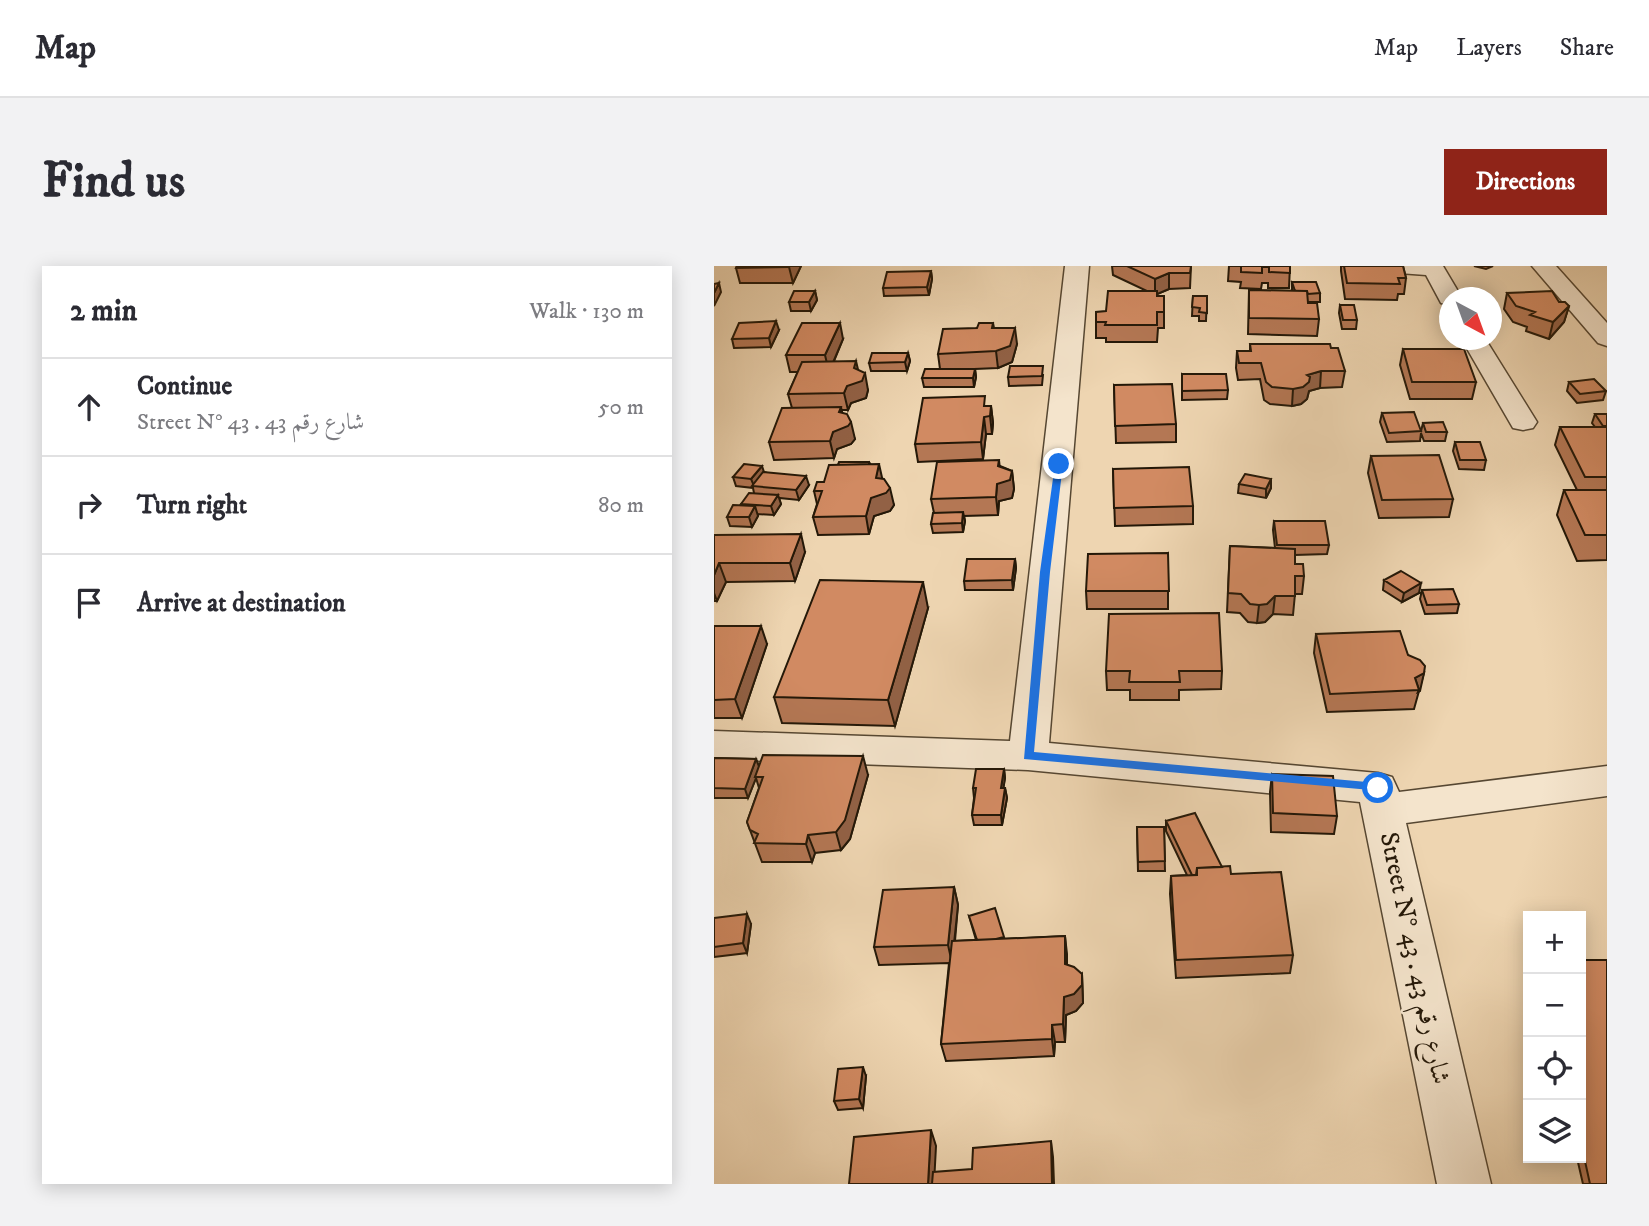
<!DOCTYPE html>
<meta charset="utf-8">
<style>
:root{--surface:#fff;--page:#f2f2f3;--text:#2b2b33;--muted:#7c7c81;--line:#e1e1e2;--accent:#8f2418}
body{margin:0;font-family:"IM FELL DW Pica",Amiri,serif;background:var(--page);color:var(--text)}
.controls{position:absolute;right:21px;bottom:21px;display:grid;overflow:hidden;border-radius:0px;box-shadow:0 4px 18px #0003}
.controls button{width:63px;height:63px;display:grid;place-items:center;padding:0;border:0;border-bottom:2px solid var(--line);background:var(--surface);color:var(--text);font:35px sans-serif}
.compass{position:absolute;left:725px;top:21px;width:63px;height:63px;border-radius:50%;background:var(--surface);box-shadow:0 4px 18px #0003;rotate:139deg}
.stop{position:absolute;width:21px;height:21px;margin:-16px;border:5px solid #1a73e8;border-radius:50%;background:#fff}
.stop.end{background:#1a73e8;border-color:#fff;box-shadow:0 2px 7px #0008}
.list{margin:0;padding:0;list-style:none}
h2{display:flex;justify-content:space-between;align-items:center;height:91px;margin:0;padding:0 28px;font-size:30px}
h2 small{font-size:23px;font-weight:400;color:var(--muted)}
.list li{display:grid;grid-template-columns:46px 1fr auto;gap:21px;align-items:center;box-sizing:border-box;height:98px;padding:0 28px;border-top:2px solid var(--line)}
.list b{display:block;font-size:26px;white-space:nowrap}
.list p{margin:0;font-size:23px;white-space:nowrap;color:var(--muted)}
.list em{font-size:23px;font-style:normal;color:var(--muted)}
.icon{flex:none;width:38px;height:38px;fill:none;stroke:currentColor;stroke-width:2;stroke-linecap:round;stroke-linejoin:round}
.map{position:relative;flex:none;width:893px;height:918px;overflow:hidden;border-radius:0px}
header{display:flex;align-items:center;gap:42px;box-sizing:border-box;height:98px;padding:0 35px;background:var(--surface);border-bottom:2px solid var(--line)}
header strong{font-size:33px}
nav{display:flex;gap:38px;margin-inline-start:auto;font-size:24px}
.intro{display:flex;align-items:center;justify-content:space-between;box-sizing:border-box;height:168px;padding:0 42px}
h1{margin:0;font-size:49px}
.button{padding:18px 32px;border-radius:0px;background:var(--accent);color:#fff;font-size:24px;font-weight:700}
main{display:flex;gap:42px;padding:0 42px}
aside{flex:1;background:var(--surface);border-radius:0px;box-shadow:0 4px 18px #0003}
.map>svg:first-child{display:block}
.lines{fill:none;stroke-linecap:round;stroke-linejoin:round}
.minor-casing{stroke:#564732;stroke-width:3}
.minor{fill:#f4e4cc;fill-rule:evenodd}
.wall{fill:#b47754;stroke:#241808;stroke-width:2}
.shaded-wall{fill:#926145;stroke:#241808;stroke-width:2}
.building{fill:#d18a62;stroke:#241808;stroke-width:2}
.route{fill:#1a73e8}
.labels{text-anchor:middle;stroke-width:5;stroke-linejoin:round;paint-order:stroke}
.street-label{font-size:26px;fill:#241808;stroke:#f4e4cc}
</style>
<header>
<strong>Map</strong>
<nav><a>Map</a><a>Layers</a><a>Share</a></nav>
</header>
<div class="intro"><h1>Find us</h1><a class="button">Directions</a></div>
<main>
<aside>
<h2>2 min<small>Walk · 130 m</small></h2>
<ul class="list">
<li><svg class="icon" aria-label="ahead" viewBox="0 0 24 24"><path d="M12 20V5M6 11l6-6 6 6"/></svg><div><b>Continue</b><p>Street N° 43 . شارع رقم 43</p></div><em>50 m</em></li>
<li><svg class="icon" aria-label="right" viewBox="0 0 24 24"><path d="M7 20v-9h11M14 6l5 5-5 5"/></svg><div><b>Turn right</b></div><em>80 m</em></li>
<li><svg class="icon" aria-label="arrive" viewBox="0 0 24 24"><path d="M6 21V4h12l-3 4 3 4H6"/></svg><div><b>Arrive at destination</b></div></li>
</ul>
</aside>
<div class="map">
<svg width="893" height="918" viewBox="0 0 893 918">
<rect width="100%" height="100%" fill="#eed5b1"/>
<filter id="stains"><feTurbulence type="fractalNoise" baseFrequency=".00286" numOctaves="4"/><feColorMatrix values="0 0 0 0 .2 0 0 0 0 .09 0 0 0 0 .02 0 0 0 .5 -.17"/></filter>
<radialGradient id="worn" r=".72"><stop offset=".6" stop-color="#630" stop-opacity="0"/><stop offset="1" stop-color="#630" stop-opacity=".3"/></radialGradient>
<g class="lines">
<g class="minor-casing">
<path id="minor" d="M 351,0 L 375,0 L 335,477 L 664,507 L 678,511 L 685,526 L 893,500 L 893,530 L 692,557 L 777,918 L 723,918 L 646,536 L 314,504 L 0,493 L 0,465 L 296,475 Z
M 654,0 L 729,0 L 748,32 L 736,32 L 736,39 L 727,37 L 712,9 L 658,5 Z
M 818,0 L 842,0 L 893,57 L 893,80 L 884,77 Z
M 748,74 L 772,74 L 823,156 L 819,162 L 809,164 L 799,162 Z"/>
</g>
<use href="#minor" class="minor"/>
</g>
<path class="wall" d="M 23,0 L 87,0 L 79,17 L 26,17 L 22,2 Z
M 398,0 L 477,0 L 476,22 L 455,23 L 443,28 L 443,30 L 450,30 L 450,62 L 444,62 L 443,76 L 392,76 L 392,72 L 382,72 L 382,56 L 392,45 L 433,25 L 399,9 Z
M 515,0 L 576,0 L 575,22 L 554,22 L 554,17 L 548,17 L 547,23 L 526,22 L 527,16 L 514,15 Z
M 627,0 L 689,0 L 692,12 L 690,28 L 684,28 L 683,34 L 631,33 L 627,5 Z
M 760,0 L 779,0 L 772,3 Z
M 217,5 L 218,13 L 215,29 L 170,30 L 169,22 Z
M 578,16 L 606,27 L 606,36 L 594,36 L 605,53 L 603,70 L 534,68 L 535,24 L 578,25 Z
M 101,25 L 103,34 L 97,45 L 77,45 L 75,36 Z
M 793,27 L 845,36 L 855,40 L 850,56 L 835,73 L 812,65 L 813,61 L 799,56 L 790,43 Z
M 479,30 L 493,30 L 492,55 L 485,55 L 485,50 L 478,50 Z
M 626,39 L 643,54 L 642,63 L 628,63 L 625,47 Z
M 279,57 L 280,62 L 303,78 L 298,96 L 284,102 L 261,103 L 262,111 L 260,121 L 210,121 L 208,112 L 226,103 L 224,88 L 263,62 Z
M 65,64 L 57,81 L 20,82 L 18,73 Z
M 129,73 L 120,95 L 144,104 L 154,124 L 152,132 L 137,137 L 134,144 L 127,144 L 141,173 L 137,178 L 123,183 L 120,192 L 60,194 L 55,176 L 78,142 L 74,128 L 84,106 L 76,106 L 72,89 Z
M 536,78 L 617,82 L 631,105 L 628,121 L 606,122 L 595,125 L 593,133 L 587,138 L 578,140 L 556,138 L 550,134 L 546,113 L 524,114 L 522,102 L 523,85 L 536,85 Z
M 689,83 L 762,116 L 758,133 L 696,133 L 686,99 Z
M 194,87 L 196,95 L 193,105 L 157,105 L 155,97 Z
M 468,108 L 514,124 L 513,133 L 468,134 Z
M 329,109 L 328,119 L 295,120 L 294,111 Z
M 855,116 L 892,125 L 889,134 L 863,137 L 853,125 Z
M 400,119 L 462,158 L 462,176 L 402,177 Z
M 273,140 L 277,140 L 279,157 L 278,168 L 272,168 L 269,193 L 204,196 L 201,178 Z
M 668,147 L 707,165 L 709,157 L 733,166 L 731,175 L 710,175 L 707,167 L 706,175 L 673,176 L 666,156 Z
M 881,148 L 893,148 L 893,294 L 863,295 L 843,249 L 850,224 L 863,224 L 841,179 L 846,161 L 881,161 L 878,157 Z
M 741,176 L 772,194 L 770,204 L 745,203 L 739,185 Z
M 657,190 L 739,233 L 735,251 L 665,252 L 654,207 Z
M 155,196 L 168,213 L 180,239 L 176,245 L 160,250 L 155,268 L 104,269 L 99,251 L 103,238 L 100,225 L 110,216 Z
M 286,200 L 298,205 L 300,223 L 298,232 L 285,235 L 284,249 L 250,250 L 251,255 L 249,266 L 219,267 L 217,258 L 220,247 L 217,233 Z
M 399,203 L 479,240 L 479,258 L 401,260 Z
M 50,206 L 95,219 L 85,234 L 65,232 L 67,238 L 60,249 L 43,248 L 44,250 L 38,261 L 16,260 L 13,251 L 28,240 L 27,238 L 40,227 L 39,222 L 22,220 L 19,211 Z
M 557,213 L 557,222 L 552,232 L 524,227 L 525,218 Z
M 560,255 L 615,279 L 613,288 L 581,289 L 581,298 L 590,310 L 588,328 L 581,328 L 579,349 L 559,348 L 551,356 L 543,357 L 534,356 L 526,347 L 513,346 L 516,280 L 561,282 L 559,264 Z
M 0,269 L 91,286 L 81,315 L 12,316 L 3,335 L 0,335 Z
M 454,287 L 454,343 L 373,343 L 372,325 Z
M 301,293 L 302,302 L 299,324 L 251,324 L 250,315 Z
M 670,314 L 705,327 L 688,336 L 669,324 Z
M 708,324 L 745,338 L 743,347 L 711,348 L 706,333 Z
M 214,342 L 181,460 L 68,457 L 60,431 Z
M 0,360 L 53,378 L 28,452 L 0,452 Z
M 602,368 L 694,389 L 710,407 L 700,443 L 613,446 L 600,387 Z
M 392,405 L 508,405 L 507,423 L 465,424 L 465,434 L 416,434 L 416,424 L 393,424 Z
M 0,492 L 42,493 L 45,501 L 154,509 L 136,573 L 127,584 L 101,587 L 98,596 L 48,596 L 33,556 L 45,522 L 42,512 L 34,532 L 0,532 Z
M 290,503 L 291,512 L 289,522 L 291,522 L 293,532 L 288,559 L 260,559 L 258,549 L 260,532 L 259,522 Z
M 558,508 L 623,550 L 620,568 L 557,566 L 556,526 Z
M 452,555 L 517,608 L 579,689 L 576,707 L 462,712 L 456,628 L 457,610 L 473,609 L 452,565 Z
M 423,561 L 450,561 L 451,605 L 424,605 Z
M 240,621 L 244,639 L 241,675 L 262,674 L 255,650 L 291,673 L 351,670 L 353,699 L 368,708 L 369,737 L 362,745 L 352,749 L 351,776 L 341,776 L 340,790 L 232,795 L 227,778 L 235,697 L 165,699 L 160,681 Z
M 0,652 L 37,658 L 33,687 L 0,691 Z
M 867,694 L 893,918 L 869,918 L 863,892 L 867,892 Z
M 152,810 L 149,842 L 124,844 L 120,835 Z"/>
<path class="shaded-wall" d="M 76,0 L 87,0 L 79,17 L 75,1 Z
M 217,5 L 218,13 L 215,29 L 213,21 Z
M 455,7 L 455,23 L 441,29 L 441,13 Z
M 5,17 L 7,26 L 0,40 L 0,27 Z
M 101,25 L 103,34 L 97,45 L 95,36 Z
M 855,40 L 850,56 L 835,73 L 839,56 Z
M 62,55 L 65,64 L 57,81 L 55,72 Z
M 126,57 L 129,73 L 115,106 L 111,89 Z
M 301,62 L 303,78 L 298,96 L 284,102 L 282,85 Z
M 194,87 L 196,95 L 193,105 L 191,96 Z
M 142,95 L 146,112 L 151,107 L 154,124 L 152,132 L 137,137 L 134,144 L 130,127 Z
M 261,103 L 262,111 L 260,121 L 259,112 Z
M 607,105 L 606,122 L 595,125 L 593,133 L 587,138 L 578,140 L 579,123 L 593,109 Z
M 277,140 L 279,157 L 278,168 L 276,150 Z
M 127,141 L 130,158 L 137,156 L 141,173 L 137,178 L 123,183 L 120,192 L 116,175 Z
M 270,151 L 272,168 L 269,193 L 267,176 Z
M 285,194 L 287,212 L 298,205 L 300,223 L 298,232 L 285,235 L 284,249 L 282,231 Z
M 165,198 L 169,216 L 176,222 L 180,239 L 176,245 L 160,250 L 155,268 L 152,250 Z
M 48,200 L 51,209 L 40,220 L 37,213 Z
M 92,210 L 95,219 L 85,234 L 82,224 Z
M 557,213 L 557,222 L 552,232 L 552,223 Z
M 64,229 L 67,238 L 60,249 L 57,240 Z
M 41,240 L 44,250 L 38,261 L 35,251 Z
M 249,246 L 251,255 L 249,266 L 248,257 Z
M 87,268 L 91,286 L 81,315 L 76,297 Z
M 301,293 L 302,302 L 299,324 L 298,314 Z
M 5,297 L 12,316 L 3,335 L 0,327 L 0,309 Z
M 209,316 L 214,342 L 181,460 L 174,434 Z
M 707,317 L 705,327 L 688,336 L 690,327 Z
M 561,330 L 559,348 L 551,356 L 543,357 L 545,339 Z
M 47,360 L 53,378 L 28,452 L 21,433 Z
M 710,407 L 706,425 L 704,426 L 705,424 L 701,412 Z
M 149,490 L 154,509 L 136,573 L 127,584 L 122,566 Z
M 42,493 L 46,503 L 41,511 L 42,512 L 34,532 L 31,523 Z
M 290,503 L 291,512 L 288,532 L 287,522 Z
M 291,522 L 293,532 L 288,559 L 287,549 Z
M 94,569 L 101,587 L 98,596 L 92,578 Z
M 240,621 L 244,639 L 238,697 L 234,679 Z
M 33,648 L 37,658 L 33,687 L 29,677 Z
M 351,670 L 353,688 L 353,716 L 351,698 Z
M 368,708 L 369,737 L 362,745 L 352,749 L 351,776 L 349,758 L 350,731 Z
M 338,759 L 341,776 L 340,790 L 338,773 Z
M 149,801 L 152,810 L 149,842 L 145,833 Z
M 217,864 L 222,880 L 220,918 L 214,918 Z
M 337,875 L 339,891 L 340,918 L 338,918 Z"/>
<path class="building" d="M 23,0 L 76,0 L 75,1 L 22,2 Z
M 413,0 L 477,0 L 476,7 L 455,7 L 441,13 Z
M 525,0 L 576,0 L 576,7 L 555,6 L 555,1 L 548,1 L 548,7 L 527,6 L 527,0 Z
M 630,0 L 689,0 L 692,12 L 684,12 L 686,18 L 633,17 Z
M 217,5 L 213,21 L 169,22 L 173,6 Z
M 578,16 L 602,16 L 606,27 L 594,28 L 593,25 L 581,25 Z
M 5,17 L 0,27 L 0,18 Z
M 535,24 L 593,25 L 594,37 L 603,37 L 605,53 L 535,52 Z
M 80,25 L 101,25 L 95,36 L 75,36 Z
M 394,25 L 443,25 L 443,30 L 450,30 L 450,46 L 443,46 L 443,59 L 391,59 L 392,56 L 382,56 L 382,46 L 392,45 Z
M 838,25 L 845,36 L 851,36 L 855,40 L 839,56 L 816,49 L 821,46 L 802,40 L 793,27 Z
M 479,30 L 493,30 L 493,47 L 485,46 L 486,42 L 478,41 Z
M 626,39 L 640,39 L 643,54 L 629,54 Z
M 62,55 L 55,72 L 18,73 L 25,57 Z
M 88,57 L 126,57 L 111,89 L 72,89 Z
M 265,57 L 279,57 L 278,62 L 301,62 L 296,80 L 282,85 L 224,88 L 229,63 L 263,62 Z
M 536,78 L 616,78 L 617,82 L 624,82 L 631,105 L 607,105 L 593,109 L 596,111 L 595,116 L 589,121 L 579,123 L 558,121 L 552,116 L 547,97 L 525,97 L 523,85 L 537,85 Z
M 689,83 L 750,83 L 762,116 L 698,116 Z
M 158,87 L 194,87 L 191,96 L 155,97 Z
M 142,95 L 140,102 L 151,107 L 148,115 L 133,120 L 130,127 L 74,128 L 88,96 Z
M 296,100 L 329,100 L 328,110 L 294,111 Z
M 211,103 L 261,103 L 259,112 L 208,112 Z
M 468,108 L 512,108 L 514,124 L 468,125 Z
M 880,113 L 892,125 L 866,128 L 855,116 Z
M 458,118 L 462,158 L 401,160 L 400,119 Z
M 271,130 L 270,140 L 277,140 L 276,150 L 270,151 L 267,176 L 201,178 L 209,132 Z
M 127,141 L 125,146 L 133,148 L 137,156 L 134,160 L 119,166 L 116,175 L 55,176 L 68,142 Z
M 700,146 L 707,165 L 675,167 L 668,147 Z
M 881,148 L 893,148 L 893,160 L 889,160 Z
M 729,156 L 733,166 L 712,166 L 709,157 Z
M 846,161 L 893,161 L 893,211 L 871,211 Z
M 741,176 L 766,176 L 772,194 L 746,194 Z
M 725,189 L 739,233 L 668,234 L 657,190 Z
M 285,194 L 284,200 L 298,205 L 296,214 L 283,218 L 282,231 L 217,233 L 223,196 Z
M 125,196 L 155,196 L 155,198 L 124,199 Z
M 30,198 L 48,200 L 37,213 L 19,211 Z
M 165,198 L 162,212 L 170,213 L 176,222 L 172,227 L 157,232 L 152,250 L 99,251 L 108,225 L 100,225 L 103,216 L 110,216 L 115,199 Z
M 475,201 L 479,240 L 400,242 L 399,203 Z
M 49,206 L 92,210 L 82,224 L 38,220 Z
M 531,208 L 557,213 L 552,223 L 525,218 Z
M 850,224 L 893,224 L 893,269 L 871,269 Z
M 35,227 L 64,229 L 57,240 L 27,238 Z
M 19,239 L 41,240 L 35,251 L 13,251 Z
M 249,246 L 248,257 L 217,258 L 219,247 Z
M 560,255 L 611,255 L 615,279 L 563,279 Z
M 87,268 L 76,297 L 5,297 L 0,309 L 0,269 Z
M 516,280 L 581,283 L 581,298 L 589,298 L 590,310 L 581,310 L 581,330 L 561,330 L 553,338 L 545,339 L 536,338 L 527,328 L 514,327 Z
M 454,287 L 455,325 L 372,325 L 374,288 Z
M 253,293 L 301,293 L 298,314 L 250,315 Z
M 687,305 L 707,317 L 690,327 L 670,314 Z
M 106,314 L 209,316 L 174,434 L 60,431 Z
M 739,323 L 745,338 L 713,339 L 708,324 Z
M 505,347 L 508,405 L 465,405 L 466,416 L 415,416 L 416,405 L 392,405 L 395,348 Z
M 0,360 L 47,360 L 21,433 L 0,434 Z
M 686,365 L 694,389 L 706,394 L 711,400 L 710,407 L 701,412 L 705,424 L 616,428 L 602,368 Z
M 49,489 L 149,490 L 131,554 L 122,566 L 94,569 L 92,578 L 40,577 L 44,568 L 36,564 L 33,556 L 49,511 L 41,511 Z
M 0,492 L 42,493 L 31,523 L 0,522 Z
M 262,503 L 290,503 L 287,522 L 291,522 L 287,549 L 258,549 L 262,522 L 259,522 Z
M 558,508 L 619,510 L 623,550 L 559,547 Z
M 481,547 L 508,601 L 483,602 L 482,609 L 478,609 L 452,555 Z
M 423,561 L 450,561 L 451,595 L 424,596 Z
M 516,600 L 517,608 L 567,606 L 579,689 L 462,694 L 457,610 L 483,609 L 483,602 Z
M 240,621 L 234,679 L 160,681 L 169,624 Z
M 281,642 L 290,671 L 282,673 L 263,674 L 255,650 Z
M 33,648 L 29,677 L 0,681 L 0,652 Z
M 351,670 L 351,698 L 360,701 L 368,708 L 368,719 L 360,728 L 350,731 L 349,758 L 338,759 L 338,773 L 227,778 L 238,675 Z
M 867,694 L 893,694 L 893,918 L 876,918 L 867,877 Z
M 149,801 L 145,833 L 120,835 L 124,803 Z
M 217,864 L 214,918 L 135,918 L 140,871 Z
M 337,875 L 338,918 L 218,918 L 219,906 L 258,903 L 259,882 Z"/>
<path class="route" d="M 345,195 L 349,198 L 336,306 L 320,486 L 664,517 L 670,522 L 668,525 L 310,493 L 326,306 L 341,198 Z"/>
<g class="labels">
<g class="street-label">
<text transform="translate(702 692) rotate(78)" y="9">Street N° 43 . شارع رقم 43</text>
</g>
</g>
<rect width="100%" height="100%" filter="url(#stains)"/>
<rect width="100%" height="100%" fill="url(#worn)"/>
</svg>
<div class="controls">
<button>+</button>
<button>−</button>
<button><svg class="icon" aria-label="locate" viewBox="0 0 24 24"><circle cx="12" cy="12" r="6"/><path d="M12 2v4M12 18v4M2 12h4M18 12h4"/></svg></button>
<button><svg class="icon" aria-label="layers" viewBox="0 0 24 24"><path d="M12 4l9 5-9 5-9-5zM3 14l9 5 9-5"/></svg></button>
</div>
<svg class="compass" viewBox="-18 -18 36 36"><path d="M0-13l5 13h-10z" fill="#e53935"/><path d="M0 13l5-13h-10z" fill="#7c7c81"/></svg>
<div class="stop" style="left:664px;top:522px"></div>
<div class="stop end" style="left:345px;top:198px"></div>
</div>
</main>
